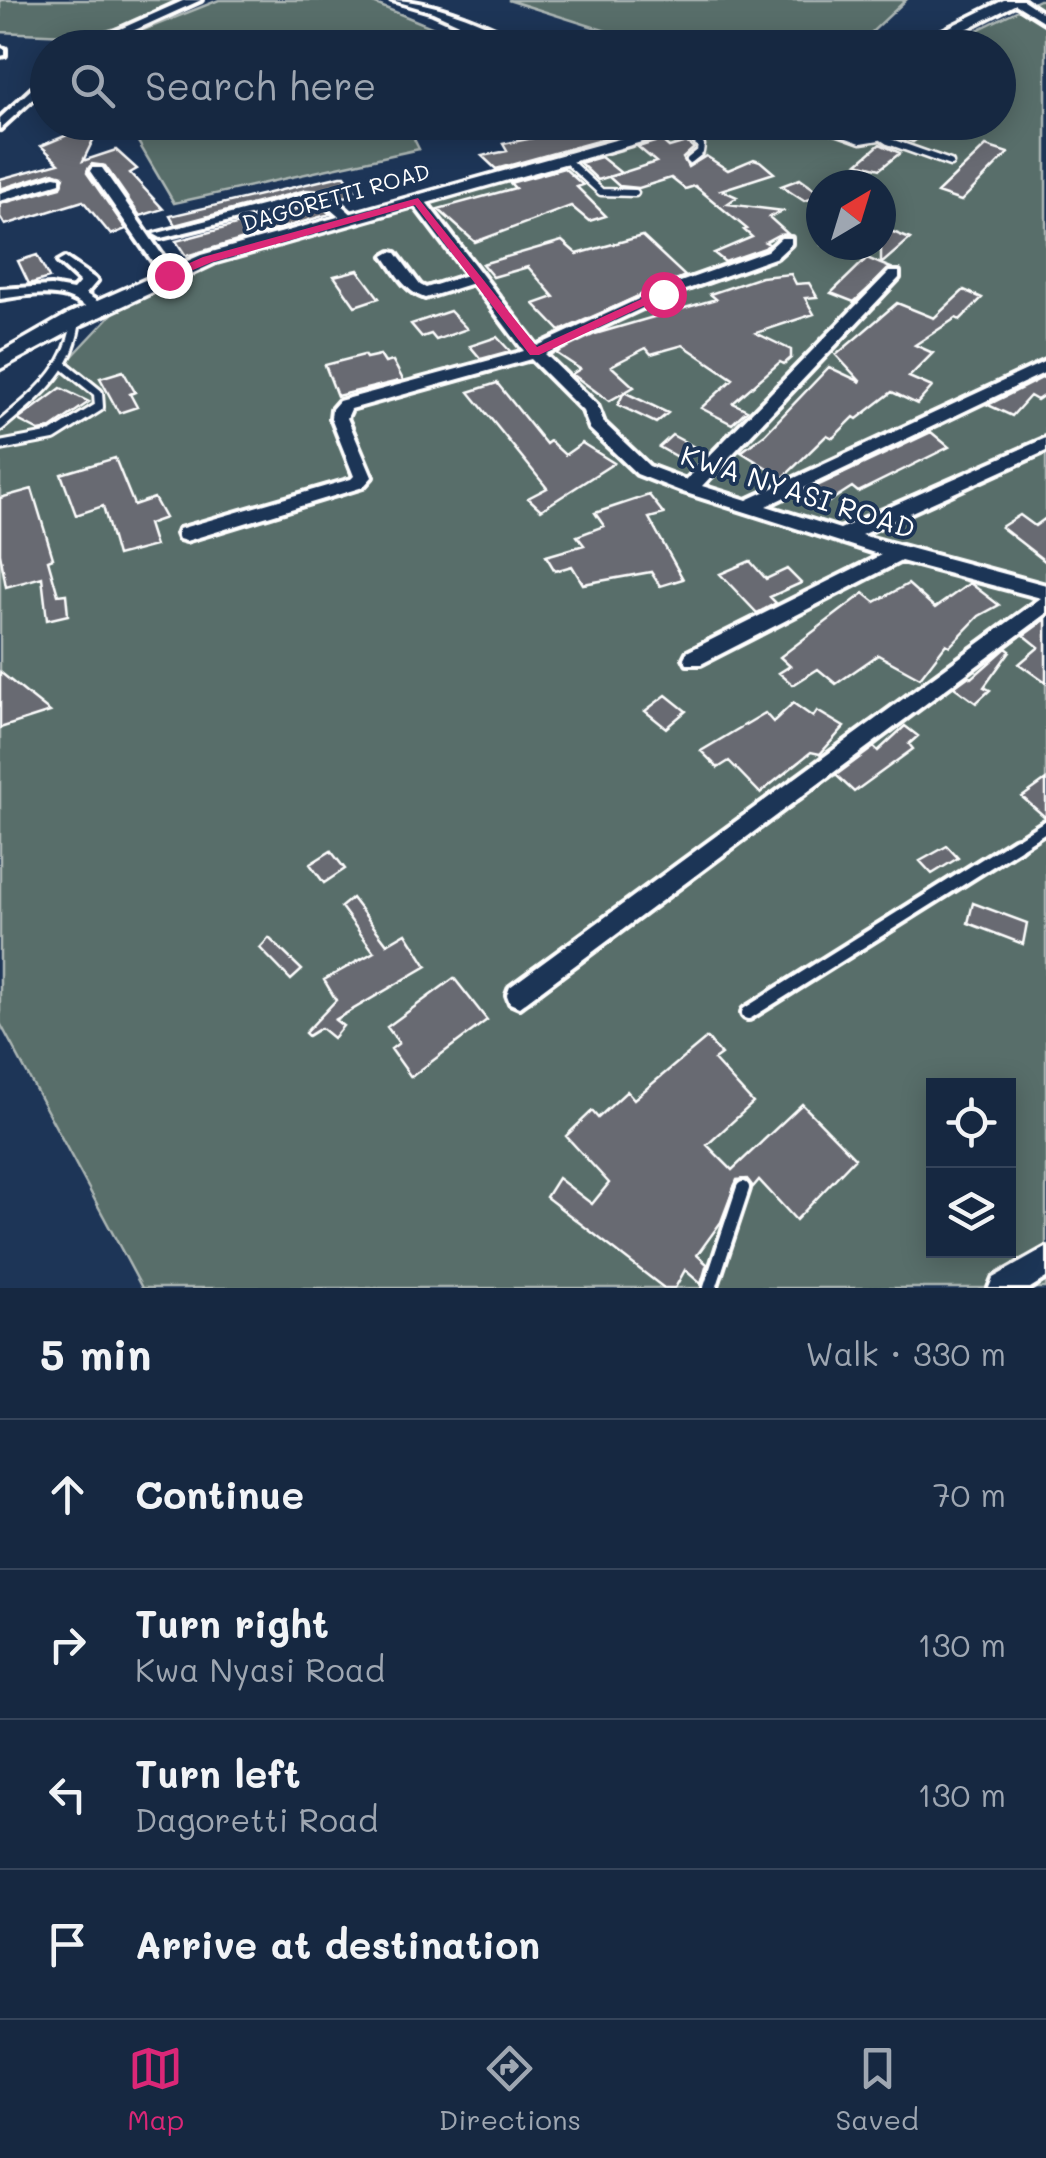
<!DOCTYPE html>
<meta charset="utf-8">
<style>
:root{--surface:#162841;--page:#1f3048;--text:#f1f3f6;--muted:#9ea6b1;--line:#35445a;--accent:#db2777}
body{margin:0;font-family:Mali,sans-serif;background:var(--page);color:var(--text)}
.controls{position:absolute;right:30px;bottom:30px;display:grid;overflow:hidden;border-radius:0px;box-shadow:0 5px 25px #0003}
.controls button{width:90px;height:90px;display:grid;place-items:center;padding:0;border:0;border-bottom:2px solid var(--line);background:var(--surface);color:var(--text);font:50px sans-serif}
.compass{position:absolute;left:806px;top:170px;width:90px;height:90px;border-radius:50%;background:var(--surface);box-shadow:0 5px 25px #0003;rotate:38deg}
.stop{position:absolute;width:30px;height:30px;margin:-22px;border:8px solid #db2777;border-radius:50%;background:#fff}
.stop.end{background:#db2777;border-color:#fff;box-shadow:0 2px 10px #0008}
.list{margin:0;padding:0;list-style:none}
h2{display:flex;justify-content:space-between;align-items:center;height:130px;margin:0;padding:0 40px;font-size:42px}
h2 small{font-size:32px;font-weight:400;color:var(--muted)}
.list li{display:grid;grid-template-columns:65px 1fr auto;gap:30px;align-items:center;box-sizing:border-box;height:150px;padding:0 40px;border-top:2px solid var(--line)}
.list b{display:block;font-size:38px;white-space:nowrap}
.list p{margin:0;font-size:32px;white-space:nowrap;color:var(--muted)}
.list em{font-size:32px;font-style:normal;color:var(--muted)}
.icon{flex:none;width:55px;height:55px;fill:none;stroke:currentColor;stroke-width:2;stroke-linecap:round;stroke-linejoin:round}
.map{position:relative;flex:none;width:1046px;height:1288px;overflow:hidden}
.search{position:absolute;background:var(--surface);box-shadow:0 5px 25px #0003;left:30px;right:30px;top:30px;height:110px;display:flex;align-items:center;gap:25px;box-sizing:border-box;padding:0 35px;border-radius:55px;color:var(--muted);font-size:38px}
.sheet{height:730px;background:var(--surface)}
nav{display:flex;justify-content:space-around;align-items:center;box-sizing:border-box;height:140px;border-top:2px solid var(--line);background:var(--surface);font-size:28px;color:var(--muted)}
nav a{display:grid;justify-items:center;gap:5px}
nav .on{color:var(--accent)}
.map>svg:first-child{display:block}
.green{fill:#586e6a;stroke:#acb6b4;stroke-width:2.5;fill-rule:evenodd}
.building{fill:#686a72;stroke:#fff;stroke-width:2.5}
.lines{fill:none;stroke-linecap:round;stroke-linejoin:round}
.lane-far3-casing{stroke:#fff;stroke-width:11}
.lane-far2-casing{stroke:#fff;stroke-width:14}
.lane-far1-casing{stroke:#fff;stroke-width:18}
.lane-casing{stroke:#fff;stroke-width:20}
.street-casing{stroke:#fff;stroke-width:8}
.secondary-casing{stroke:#fff;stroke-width:7}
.lane-far3{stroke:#1d3557;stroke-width:6}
.lane-far2{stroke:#1d3557;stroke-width:8}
.lane-far1{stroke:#1d3557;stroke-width:10}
.lane{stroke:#1d3557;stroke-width:12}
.street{fill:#1d3557;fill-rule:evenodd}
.secondary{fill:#1d3557;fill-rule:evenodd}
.route{fill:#db2777}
.labels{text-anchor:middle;stroke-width:8;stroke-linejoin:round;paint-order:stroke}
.far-street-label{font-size:22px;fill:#fff;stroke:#1d3557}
.street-label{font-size:28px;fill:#fff;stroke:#1d3557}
</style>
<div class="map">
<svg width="1046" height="1288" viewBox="0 0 1046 1288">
<rect width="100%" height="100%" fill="#1d3557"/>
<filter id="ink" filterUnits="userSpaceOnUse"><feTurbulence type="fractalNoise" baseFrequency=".01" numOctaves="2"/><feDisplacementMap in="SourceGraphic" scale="20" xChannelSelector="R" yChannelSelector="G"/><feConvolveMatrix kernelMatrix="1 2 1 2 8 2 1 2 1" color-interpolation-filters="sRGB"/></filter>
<g filter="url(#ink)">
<path class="green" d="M 0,0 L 204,0 L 90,36 L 0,32 Z
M 219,0 L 366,0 L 480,47 L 106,45 Z
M 508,0 L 906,0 L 856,47 L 657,47 Z
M 1039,0 L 1046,0 L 1046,1288 L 142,1288 L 0,1023 L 0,433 L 146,278 L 573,149 L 719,123 L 998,122 L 998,48 L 942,47 ZM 821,185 L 881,185 L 881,245 L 821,245 ZM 934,1086 L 1008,1086 L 1008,1250 L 934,1250 Z
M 127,123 L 406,123 L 419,149 L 174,203 Z"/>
<path class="building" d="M 584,122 L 655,125 L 496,169 L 482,156 L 507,151 L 503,144 L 588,127 Z
M 904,122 L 916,122 L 931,128 L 913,142 L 890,134 Z
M 72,133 L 96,134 L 83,161 L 116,150 L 137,169 L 130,173 L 163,209 L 140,216 L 105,166 L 92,164 L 87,173 L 126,229 L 111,235 L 83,201 L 5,225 L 0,217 L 0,204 L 61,187 L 64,177 L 54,172 L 0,189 L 0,179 L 59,163 L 41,146 Z
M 661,140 L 669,147 L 686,142 L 694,148 L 683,158 L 688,167 L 706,156 L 728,170 L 754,159 L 760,161 L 774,173 L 721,190 L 737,197 L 727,204 L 783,211 L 769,217 L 788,234 L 778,235 L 765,242 L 769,244 L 765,248 L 725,262 L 714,253 L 752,237 L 744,230 L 747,229 L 695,186 L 685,189 L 671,178 L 639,188 L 619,186 L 609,177 L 656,162 L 638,147 Z
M 880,144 L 900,153 L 880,169 L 858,163 Z
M 986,146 L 1008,153 L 961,201 L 937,193 Z
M 601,157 L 621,173 L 598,180 L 580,163 Z
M 564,168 L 583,185 L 577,187 L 606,216 L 589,221 L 571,206 L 475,242 L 438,209 L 515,188 L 510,183 Z
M 341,176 L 345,176 L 357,194 L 339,198 L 330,191 L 306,190 L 175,225 L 170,216 Z
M 800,179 L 821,194 L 821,196 L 804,201 L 781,186 Z
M 307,206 L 321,206 L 330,214 L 186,256 L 176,241 Z
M 881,227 L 910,239 L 881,264 L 891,268 L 854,302 L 831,293 L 867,258 L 881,264 Z
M 642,236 L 685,276 L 560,331 L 534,304 L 554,297 L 528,267 L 493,277 L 482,264 L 562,241 L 577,254 Z
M 37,255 L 49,278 L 29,284 L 18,261 Z
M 358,270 L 379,298 L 355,306 L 334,276 Z
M 791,274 L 796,284 L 809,283 L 817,297 L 805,298 L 814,314 L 756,333 L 791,350 L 791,358 L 784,364 L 780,362 L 733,403 L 747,410 L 732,424 L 701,408 L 733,379 L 683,345 L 651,354 L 646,348 L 611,366 L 634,387 L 609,401 L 572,374 L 580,369 L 556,353 L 595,334 L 716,299 L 710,294 L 761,277 Z
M 964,290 L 982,298 L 960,320 L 956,318 L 915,345 L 933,353 L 909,377 L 932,387 L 917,404 L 892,392 L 857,419 L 854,417 L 833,438 L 827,435 L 783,478 L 741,452 L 765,434 L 829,367 L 861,382 L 836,355 L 897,303 L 934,318 Z
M 450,311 L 467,329 L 436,340 L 431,334 L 422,337 L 411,324 Z
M 497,337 L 510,351 L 481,359 L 470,346 Z
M 364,355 L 366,358 L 380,355 L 385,363 L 393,361 L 403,380 L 337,396 L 325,365 Z
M 123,371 L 135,392 L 130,394 L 137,407 L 119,413 L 100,378 Z
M 1046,376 L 1046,394 L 1037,400 L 1030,396 L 1012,416 L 988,405 Z
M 497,383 L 546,444 L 550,441 L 565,455 L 582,443 L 614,463 L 541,510 L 528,498 L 547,488 L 469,392 Z
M 61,388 L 89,402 L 50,429 L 39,431 L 18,420 Z
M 624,392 L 668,413 L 656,423 L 618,405 Z
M 931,432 L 949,447 L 858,492 L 852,487 L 824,505 L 804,492 Z
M 672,435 L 698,449 L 684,461 L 659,447 Z
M 115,458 L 134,505 L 154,498 L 165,518 L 148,524 L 155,546 L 117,556 L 103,506 L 76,515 L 61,474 Z
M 32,489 L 53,558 L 48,560 L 58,595 L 66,594 L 68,615 L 47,620 L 42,577 L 6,587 L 0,553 L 0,498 Z
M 649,495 L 664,514 L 649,518 L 683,579 L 660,586 L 651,572 L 583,584 L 572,566 L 555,571 L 546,556 L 584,545 L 577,536 L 604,526 L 595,513 Z
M 1020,515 L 1035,526 L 1046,518 L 1046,562 L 1001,527 Z
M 750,561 L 766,579 L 787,569 L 801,583 L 770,597 L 776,603 L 757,613 L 720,574 Z
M 970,583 L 999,605 L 979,616 L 950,646 L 946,644 L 920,678 L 878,655 L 836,684 L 818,669 L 793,685 L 779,673 L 790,666 L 780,657 L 864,593 L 875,602 L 908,584 L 935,608 Z
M 1046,619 L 1046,683 L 1019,664 L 1039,647 L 1024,635 Z
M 1006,648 L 1010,651 L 984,687 L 990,690 L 976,703 L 954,687 L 969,676 L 972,678 Z
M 0,672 L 26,693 L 50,712 L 0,728 Z
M 666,695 L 686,711 L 666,728 L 645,711 Z
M 793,703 L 813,717 L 817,711 L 844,727 L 820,754 L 811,752 L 760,793 L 729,761 L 718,768 L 701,751 L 765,713 L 773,722 Z
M 905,726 L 918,736 L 909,744 L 913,749 L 854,792 L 836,775 L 874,747 L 878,751 Z
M 1046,780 L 1046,817 L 1045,817 L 1022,797 Z
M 947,846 L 958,858 L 932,874 L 920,861 Z
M 331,851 L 345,869 L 324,883 L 310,864 Z
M 352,898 L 387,944 L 406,933 L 427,966 L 335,1020 L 343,1026 L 333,1038 L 321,1028 L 308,1036 L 305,1033 L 336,1000 L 324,980 L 374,952 L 341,907 Z
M 973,903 L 1027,923 L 1023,944 L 968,923 Z
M 269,938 L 302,970 L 291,980 L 260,948 Z
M 454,978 L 487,1020 L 411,1077 L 391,1049 L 399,1043 L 387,1027 Z
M 707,1038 L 721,1055 L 714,1060 L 753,1103 L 707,1145 L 732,1170 L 802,1104 L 855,1158 L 796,1220 L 759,1180 L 753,1187 L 747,1179 L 737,1180 L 721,1222 L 697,1255 L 707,1264 L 701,1284 L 685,1270 L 675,1288 L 664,1288 L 546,1197 L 558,1178 L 592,1204 L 609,1183 L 566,1136 L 592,1111 L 598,1118 L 627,1091 L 634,1099 Z"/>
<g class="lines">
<g class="lane-far3-casing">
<path id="lane-far3" d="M 811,122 L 861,140 L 879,137
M 859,122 L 888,141 L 950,163
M 679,128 L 701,145 L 700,152 L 690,160
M 564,158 L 601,192 L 635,193"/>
</g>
<g class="lane-far2-casing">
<path id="lane-far2" d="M 0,426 C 37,394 71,371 76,319
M 0,446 L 53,436 L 99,407 L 98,393 L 66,367"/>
</g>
<g class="lane-far1-casing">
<path id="lane-far1" d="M 1013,847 L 1046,826"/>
</g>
<g class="lane-casing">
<path id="lane" d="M 748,1013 L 1017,844
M 710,1288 L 743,1188"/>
</g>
<g class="street-casing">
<path id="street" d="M 185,0 L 201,0 L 95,48 L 78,48 Z
M 392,0 C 431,0 496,26 529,48 L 512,48 L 433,12 Z
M 1009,0 L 1023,0 L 1046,15 L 1046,23 Z
M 0,48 L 5,49 L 5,55 L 0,56 Z
M 48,74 L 48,85 L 0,129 L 0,118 Z
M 92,168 L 102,168 L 176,275 L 174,278 L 164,278 L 90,171 Z
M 55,176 L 60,177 L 60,183 L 0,201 L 0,193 Z
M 307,194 L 330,195 L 356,218 L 344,221 L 322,202 L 307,202 L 161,238 L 154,234 Z
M 418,197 L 423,198 L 537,346 L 658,290 L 767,251 L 781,238 L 791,238 L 791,244 L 777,257 L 668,296 L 545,354 L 597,405 L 604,423 L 649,466 L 686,480 L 889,272 L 899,272 L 899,278 L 702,486 L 747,500 L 1046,361 L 1046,372 L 766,506 L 840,529 L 1046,438 L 1046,451 L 861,535 L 1046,585 L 1046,614 L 519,1007 L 510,1003 L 507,995 L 510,987 L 1041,598 L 901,561 L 701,664 L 687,664 L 684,658 L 687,652 L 881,555 L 683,492 L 637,474 L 590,429 L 583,411 L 531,359 L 351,409 L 347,418 L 372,477 L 363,487 L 186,541 L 179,539 L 177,534 L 179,529 L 351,479 L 354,476 L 331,418 L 332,409 L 339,401 L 524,351 L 473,283 L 425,298 C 405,291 396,273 384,256 L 391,252 L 396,253 L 420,285 L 426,288 L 467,275 L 411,201 Z
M 65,258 L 94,278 L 97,281 L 86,294 L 103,305 L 103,311 C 89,313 80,301 66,297 C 45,291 21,296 0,299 L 0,289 L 51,286 L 73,290 L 80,282 L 58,262 Z
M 1046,1248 L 1046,1278 L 1030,1288 L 989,1288 L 993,1278 Z"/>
</g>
<g class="secondary-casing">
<path id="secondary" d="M 1004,0 L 1024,0 L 929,48 L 907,48 Z
M 680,122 L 712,122 L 215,263 L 84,324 L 0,369 L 0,353 L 68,314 L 201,255 Z"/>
</g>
<use href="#lane-far3" class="lane-far3"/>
<use href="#lane-far2" class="lane-far2"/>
<use href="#lane-far1" class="lane-far1"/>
<use href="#lane" class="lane"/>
<use href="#street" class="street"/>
<use href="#secondary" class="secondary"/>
</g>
</g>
<path class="route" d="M 418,198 L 537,347 L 659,291 L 669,294 L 539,355 L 530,355 L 415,205 L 212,262 L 174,278 L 163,275 L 203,257 Z"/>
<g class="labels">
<g class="far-street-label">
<text transform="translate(336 197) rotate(-16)" y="8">DAGORETTI ROAD</text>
</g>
<g class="street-label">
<text transform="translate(798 492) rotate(18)" y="10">KWA NYASI ROAD</text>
</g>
</g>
</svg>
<div class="controls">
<button><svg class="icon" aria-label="locate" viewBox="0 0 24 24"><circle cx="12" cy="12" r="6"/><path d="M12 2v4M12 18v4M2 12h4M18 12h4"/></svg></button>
<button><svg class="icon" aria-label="layers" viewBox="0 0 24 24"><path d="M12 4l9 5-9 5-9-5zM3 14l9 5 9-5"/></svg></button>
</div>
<svg class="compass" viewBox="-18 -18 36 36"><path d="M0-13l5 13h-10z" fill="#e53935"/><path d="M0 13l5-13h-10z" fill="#9ea6b1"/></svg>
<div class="stop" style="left:663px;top:294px"></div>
<div class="stop end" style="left:169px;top:275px"></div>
<div class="search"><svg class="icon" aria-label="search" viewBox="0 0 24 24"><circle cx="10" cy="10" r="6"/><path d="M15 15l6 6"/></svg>Search here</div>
</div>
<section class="sheet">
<h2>5 min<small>Walk · 330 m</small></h2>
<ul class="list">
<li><svg class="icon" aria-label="ahead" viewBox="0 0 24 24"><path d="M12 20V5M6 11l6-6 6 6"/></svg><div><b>Continue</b></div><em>70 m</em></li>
<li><svg class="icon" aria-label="right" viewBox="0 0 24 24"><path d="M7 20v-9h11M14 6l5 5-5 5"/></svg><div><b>Turn right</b><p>Kwa Nyasi Road</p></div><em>130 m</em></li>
<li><svg class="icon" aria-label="left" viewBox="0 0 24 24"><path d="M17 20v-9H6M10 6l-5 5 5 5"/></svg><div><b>Turn left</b><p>Dagoretti Road</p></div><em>130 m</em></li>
<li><svg class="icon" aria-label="arrive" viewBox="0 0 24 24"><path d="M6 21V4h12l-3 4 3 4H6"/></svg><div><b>Arrive at destination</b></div></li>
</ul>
</section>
<nav>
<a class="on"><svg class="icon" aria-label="map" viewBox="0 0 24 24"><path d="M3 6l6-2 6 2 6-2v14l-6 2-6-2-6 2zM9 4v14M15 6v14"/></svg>Map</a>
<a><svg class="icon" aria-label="directions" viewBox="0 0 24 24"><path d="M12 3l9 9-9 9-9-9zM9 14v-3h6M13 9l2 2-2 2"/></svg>Directions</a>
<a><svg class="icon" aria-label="saved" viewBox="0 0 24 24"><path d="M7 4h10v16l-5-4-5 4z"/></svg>Saved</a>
</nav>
